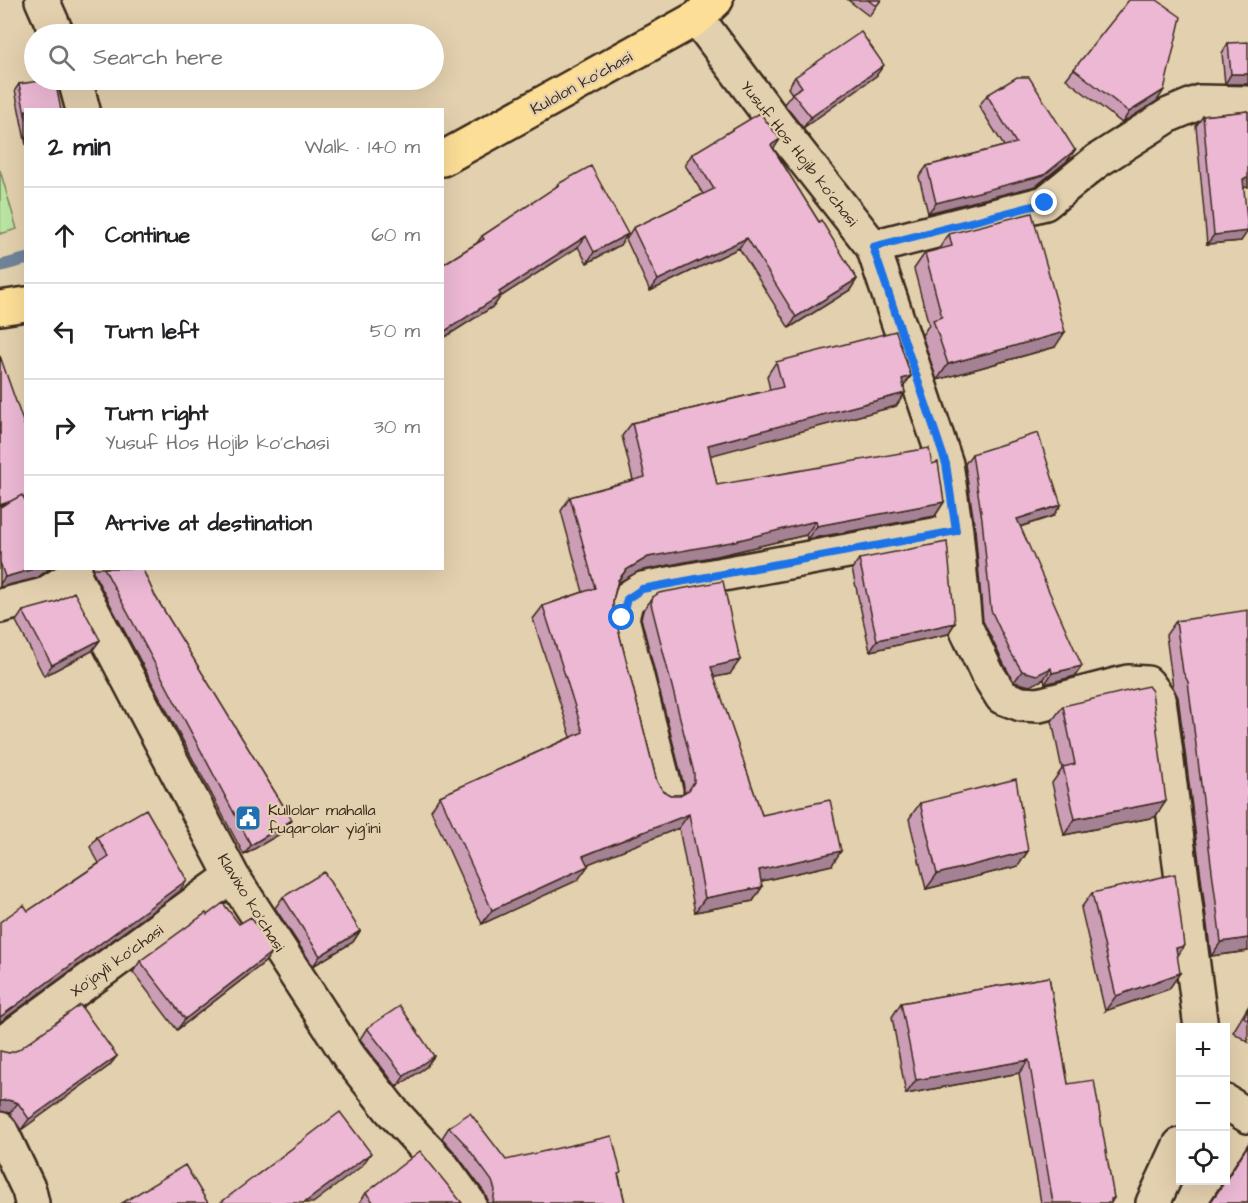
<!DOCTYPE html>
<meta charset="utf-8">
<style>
:root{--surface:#fff;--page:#f6f6f6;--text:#202124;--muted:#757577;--line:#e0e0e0}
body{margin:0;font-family:"Architects Daughter",sans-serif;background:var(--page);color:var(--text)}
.controls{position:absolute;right:18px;bottom:18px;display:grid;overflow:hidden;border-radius:0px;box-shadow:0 6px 24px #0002}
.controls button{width:54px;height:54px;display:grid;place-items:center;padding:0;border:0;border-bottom:2px solid var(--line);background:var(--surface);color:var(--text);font:30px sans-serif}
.stop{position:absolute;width:18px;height:18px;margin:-14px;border:4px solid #1a73e8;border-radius:50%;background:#fff}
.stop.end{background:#1a73e8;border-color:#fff;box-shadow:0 2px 6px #0008}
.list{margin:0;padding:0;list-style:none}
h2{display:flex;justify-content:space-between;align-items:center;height:78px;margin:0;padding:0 24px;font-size:26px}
h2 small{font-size:20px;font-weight:400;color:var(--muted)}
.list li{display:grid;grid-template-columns:39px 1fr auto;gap:18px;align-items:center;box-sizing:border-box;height:96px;padding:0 24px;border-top:2px solid var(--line)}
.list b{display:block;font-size:22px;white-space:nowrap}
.list p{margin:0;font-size:20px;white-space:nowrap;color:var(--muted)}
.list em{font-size:20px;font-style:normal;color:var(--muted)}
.icon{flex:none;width:33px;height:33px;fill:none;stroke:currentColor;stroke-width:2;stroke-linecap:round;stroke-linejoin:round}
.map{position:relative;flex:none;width:1248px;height:1203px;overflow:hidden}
.search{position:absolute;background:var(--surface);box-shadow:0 6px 24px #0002;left:24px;top:24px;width:420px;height:66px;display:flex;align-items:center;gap:15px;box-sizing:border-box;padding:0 21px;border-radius:33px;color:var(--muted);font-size:22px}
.panel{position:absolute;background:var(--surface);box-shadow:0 6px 24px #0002;left:24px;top:108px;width:420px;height:462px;border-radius:0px}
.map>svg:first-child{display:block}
.green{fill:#bae4a1;stroke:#7a8760;stroke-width:1.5}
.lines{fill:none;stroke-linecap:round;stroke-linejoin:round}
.stream{stroke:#6f8399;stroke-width:12}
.minor-casing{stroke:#3b2a1e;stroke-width:38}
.major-casing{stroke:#3b2a1e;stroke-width:38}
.minor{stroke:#e3d0ae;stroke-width:33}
.major{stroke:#fcde96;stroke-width:33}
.wall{fill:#cb9eb6;stroke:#3b2a1e;stroke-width:1.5}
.shaded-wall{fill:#a58194;stroke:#3b2a1e;stroke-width:1.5}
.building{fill:#ecb8d4;stroke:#3b2a1e;stroke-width:1.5}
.route{stroke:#1a73e8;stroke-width:8}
.labels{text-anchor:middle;stroke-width:4.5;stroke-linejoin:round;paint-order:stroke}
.street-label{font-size:16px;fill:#3b2a1e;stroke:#e3d0ae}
.poi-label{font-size:16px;fill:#3b2a1e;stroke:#e3d0ae;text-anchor:start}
</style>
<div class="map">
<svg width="1248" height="1203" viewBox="0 0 1248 1203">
<rect width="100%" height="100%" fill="#e3d0ae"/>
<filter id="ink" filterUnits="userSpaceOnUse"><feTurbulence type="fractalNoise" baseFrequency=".0167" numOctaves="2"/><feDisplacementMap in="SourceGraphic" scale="12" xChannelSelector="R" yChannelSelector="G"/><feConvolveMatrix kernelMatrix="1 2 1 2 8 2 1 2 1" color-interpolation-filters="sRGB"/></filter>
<g filter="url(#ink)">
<path class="green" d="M 0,170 L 17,229 L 0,234 Z"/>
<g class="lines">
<path class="stream" d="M 0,266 L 26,259"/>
<g class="minor-casing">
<path id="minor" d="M 42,0 L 57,34
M 697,18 L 777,125 L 873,247 L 946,464 L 956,531 L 965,626 L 987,673 L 1002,697 L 1021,704 L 1039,705 L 1128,682 L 1147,683 L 1159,699 L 1201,1028
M 75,80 L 83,110
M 873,247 L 1045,203 L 1097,161 L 1169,115 L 1200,102 L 1248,103
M 75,568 L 74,576 L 232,876 L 350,1058 L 391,1110 L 442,1166 L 469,1203
M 0,606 L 44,595 L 74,576
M 666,791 L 622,618 L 627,599 L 642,589 L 956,531
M 0,1045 L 232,876
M 1226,1102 L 1248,1116
M 0,1129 L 29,1190 L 32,1203
M 1153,1203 L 1180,1145"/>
</g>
<g class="major-casing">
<path id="major" d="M 442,159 L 697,18 L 716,0
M 0,308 L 26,304"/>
</g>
<use href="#minor" class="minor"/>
<use href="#major" class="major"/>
</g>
<path class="wall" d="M 848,0 L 881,0 L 869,16 Z
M 1228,43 L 1248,84 L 1225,84 L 1222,53 Z
M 1074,69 L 1157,101 L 1122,123 L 1066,79 Z
M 876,76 L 803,128 L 784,104 L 792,94 L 788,88 L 795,77 Z
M 19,84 L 26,110 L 26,145 L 15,90 Z
M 987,95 L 1075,150 L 1067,161 L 1036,186 L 928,213 L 919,177 L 927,166 L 1004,146 L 979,106 Z
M 1248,111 L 1248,187 L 1244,187 L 1241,241 L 1207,244 L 1196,126 L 1203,116 Z
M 780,139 L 773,149 L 819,222 L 857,279 L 850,290 L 789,328 L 739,248 L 650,291 L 626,239 L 633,228 L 703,194 L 685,165 L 692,154 Z
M 558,184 L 620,245 L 587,263 L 578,247 L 500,297 L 494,306 L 442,339 L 442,265 L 477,243 L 482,236 L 555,188 Z
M 949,234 L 1055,347 L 937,380 L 922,335 L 929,325 L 914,269 L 925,253 L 938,250 Z
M 0,356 L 26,500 L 25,500 L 49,570 L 37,578 L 0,587 Z
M 776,362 L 904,386 L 905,393 L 896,406 L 710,455 L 717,485 L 932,464 L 944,502 L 935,516 L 807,539 L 806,535 L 721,555 L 639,571 L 618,583 L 613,600 L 613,609 L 657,782 L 663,791 L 670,795 L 680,795 L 684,793 L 684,786 L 641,618 L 643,611 L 653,597 L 730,674 L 714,677 L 762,815 L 832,865 L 761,881 L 762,887 L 753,901 L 695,912 L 679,828 L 587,864 L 578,880 L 482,924 L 431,810 L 440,796 L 571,737 L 533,619 L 543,606 L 583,592 L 561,511 L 570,497 L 633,480 L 622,436 L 632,423 L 770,390 L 767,376 Z
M 972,454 L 1061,505 L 1053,516 L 1020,527 L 1075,676 L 1045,684 L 1044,679 L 1030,686 L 1014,682 L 1004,664 L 983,621 L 975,529 L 965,464 Z
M 859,559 L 955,623 L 948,634 L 870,651 L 852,569 Z
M 93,568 L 142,568 L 155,596 L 292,820 L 285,831 L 244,855 L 93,572 Z
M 23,611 L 100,640 L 92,651 L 44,676 L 16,621 Z
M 1176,621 L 1248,951 L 1211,956 L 1178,697 L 1173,687 L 1166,635 Z
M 1063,706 L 1166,801 L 1155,817 L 1064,835 L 1052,783 L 1062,769 L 1052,721 Z
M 920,803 L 1028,851 L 1018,866 L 926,889 L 909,819 Z
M 97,837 L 187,880 L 180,891 L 0,1022 L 28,911 L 99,863 L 90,847 Z
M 1092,893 L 1177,957 L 1169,989 L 1105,1011 L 1081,908 Z
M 283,897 L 360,931 L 353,942 L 313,966 L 275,908 Z
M 207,915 L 239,924 L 273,951 L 265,962 L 177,1030 L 133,972 L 140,961 Z
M 1049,977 L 1068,1084 L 1114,1198 L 1111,1203 L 1041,1203 L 1019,1073 L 906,1094 L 892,1017 L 901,1003 Z
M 1248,1007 L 1248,1042 L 1233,1032 Z
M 367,1028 L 434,1056 L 426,1067 L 397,1087 L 360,1039 Z
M 9,1053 L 117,1056 L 109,1066 L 21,1130 L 10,1113 L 1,1110 Z
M 449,1127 L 506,1160 L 619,1176 L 625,1203 L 487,1203 L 488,1200 L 484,1192 L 457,1155 L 442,1138 Z
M 1248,1144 L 1248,1203 L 1209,1203 L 1224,1180 L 1226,1180 L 1226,1178 Z
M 366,1193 L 462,1203 L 359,1203 Z"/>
<path class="shaded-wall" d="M 884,65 L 876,76 L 803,128 L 811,117 Z
M 1231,74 L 1248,74 L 1248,84 L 1225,84 Z
M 1164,90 L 1157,101 L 1122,123 L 1129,112 Z
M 780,139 L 773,150 L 771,145 Z
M 1075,150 L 1067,161 L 1036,186 L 928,213 L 936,203 Z
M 1248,178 L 1248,187 L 1236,188 L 1243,179 Z
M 1248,231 L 1241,241 L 1207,244 L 1214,235 Z
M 628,234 L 620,245 L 587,263 L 594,252 Z
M 586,236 L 578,247 L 500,297 L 494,306 L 442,339 L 442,333 L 499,292 Z
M 747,238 L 739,248 L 650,291 L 658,280 Z
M 857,279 L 850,290 L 789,328 L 796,317 Z
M 1065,332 L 1055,347 L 937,380 L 948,364 Z
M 911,376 L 901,390 L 902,379 Z
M 905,393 L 896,406 L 698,459 L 708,445 Z
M 944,502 L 935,516 L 807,539 L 817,526 Z
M 1061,505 L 1053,516 L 1009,530 L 1017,519 Z
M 816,521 L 806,535 L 721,555 L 639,571 L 616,584 L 626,570 L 648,557 Z
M 37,568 L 50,568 L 37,578 L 0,587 L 0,584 L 5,577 Z
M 955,623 L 948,634 L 870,651 L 877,640 Z
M 100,640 L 92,651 L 44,676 L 52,665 Z
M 740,660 L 730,674 L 701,680 L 711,667 Z
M 1082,666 L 1075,676 L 1045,684 L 1052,673 Z
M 1051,668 L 1044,679 L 1030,686 L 1014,682 L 1022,671 Z
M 1166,801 L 1155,817 L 1064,835 L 1075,819 Z
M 689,814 L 679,828 L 573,870 L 583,856 Z
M 292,820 L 285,831 L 244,855 L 251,845 Z
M 841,851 L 832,865 L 749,884 L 759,870 Z
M 1028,851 L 1018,866 L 926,889 L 937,874 Z
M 588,866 L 578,880 L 482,924 L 492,910 Z
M 187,880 L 180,891 L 0,1022 L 0,1017 Z
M 762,887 L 753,901 L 695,912 L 705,898 Z
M 360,931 L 353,942 L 313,966 L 320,956 Z
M 1248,938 L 1248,951 L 1211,956 L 1221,942 Z
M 1184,946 L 1174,962 L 1176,948 Z
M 273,951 L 265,962 L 177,1030 L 185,1019 Z
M 1180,973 L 1169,989 L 1105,1011 L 1116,996 Z
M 117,1056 L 109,1066 L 21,1130 L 29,1119 Z
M 434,1056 L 426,1067 L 397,1087 L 404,1076 Z
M 1029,1060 L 1019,1073 L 906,1094 L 916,1080 Z
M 8,1100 L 18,1103 L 10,1113 L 0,1111 L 0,1101 Z
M 371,1153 L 362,1166 L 313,1203 L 304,1203 Z"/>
<path class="building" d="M 868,0 L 881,0 L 876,6 Z
M 1129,0 L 1157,0 L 1181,17 L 1164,90 L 1129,112 L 1074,69 Z
M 861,32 L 884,65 L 811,117 L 792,93 L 802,87 L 795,77 Z
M 1248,42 L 1248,74 L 1231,74 L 1228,43 Z
M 1017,77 L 1029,77 L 1075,150 L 1044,175 L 936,203 L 927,166 L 1016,143 L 987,95 Z
M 47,80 L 55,80 L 61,110 L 26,110 L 26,119 L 19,84 Z
M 1248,111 L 1248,178 L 1243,179 L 1248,231 L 1214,235 L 1203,116 Z
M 760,113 L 780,139 L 771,145 L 819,222 L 821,220 L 857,279 L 796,317 L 747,238 L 658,280 L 633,228 L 714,189 L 692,154 Z
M 591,166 L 628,234 L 594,252 L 586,236 L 499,292 L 501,295 L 442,333 L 442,265 L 484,239 L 482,236 L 559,185 L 558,184 Z
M 1032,213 L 1065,332 L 948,364 L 933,320 L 942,317 L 925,253 L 952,246 L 949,234 Z
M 896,331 L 911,376 L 902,379 L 905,393 L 708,445 L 717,485 L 929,448 L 932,464 L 938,462 L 944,502 L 817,526 L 816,521 L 731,542 L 648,557 L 626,570 L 618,580 L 613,600 L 613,609 L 657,782 L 663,791 L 670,795 L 680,795 L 689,790 L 694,782 L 694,773 L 651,604 L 653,597 L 659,593 L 723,581 L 740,660 L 711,667 L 762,815 L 830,800 L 841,851 L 759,870 L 762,887 L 705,898 L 689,814 L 583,856 L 588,866 L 492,910 L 440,796 L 583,732 L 543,606 L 595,588 L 570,497 L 645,477 L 632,423 L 783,387 L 776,362 Z
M 0,356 L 26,430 L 26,496 L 23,497 L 22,495 L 11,501 L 0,505 Z
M 1038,433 L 1061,505 L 1017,519 L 1082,666 L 1052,673 L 1051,668 L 1037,675 L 1022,671 L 1011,653 L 991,610 L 982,519 L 972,454 Z
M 22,495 L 26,502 L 26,568 L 37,568 L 5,577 L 0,562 L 0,507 Z
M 947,542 L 955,623 L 877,640 L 859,559 Z
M 104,568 L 142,568 L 155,596 L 292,820 L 251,845 Z
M 74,592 L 100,640 L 52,665 L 23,611 L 56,602 Z
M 1248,610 L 1248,938 L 1221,942 L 1188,682 L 1183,672 L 1176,621 Z
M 1148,686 L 1152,691 L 1166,801 L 1075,819 L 1063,767 L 1075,764 L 1063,706 Z
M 1016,779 L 1028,851 L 937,874 L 920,803 Z
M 146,809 L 187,880 L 0,1017 L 0,922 L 24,905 L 28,911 L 109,857 L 97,837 Z
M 324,872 L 360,931 L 320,956 L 283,897 Z
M 1175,874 L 1184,946 L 1176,948 L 1180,973 L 1116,996 L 1092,893 Z
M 223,903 L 239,924 L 251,917 L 273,951 L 185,1019 L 140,961 L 206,913 L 207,915 Z
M 1049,977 L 1068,1084 L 1094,1080 L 1114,1198 L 1111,1199 L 1111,1203 L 1053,1203 L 1029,1060 L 916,1080 L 901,1003 Z
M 80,1005 L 117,1056 L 29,1119 L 18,1103 L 8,1100 L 0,1101 L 0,1051 L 9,1053 L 18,1050 Z
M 400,1006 L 434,1056 L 404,1076 L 367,1028 Z
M 1248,1010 L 1248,1020 L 1244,1017 Z
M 340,1112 L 371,1153 L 304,1203 L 220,1203 Z
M 470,1113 L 506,1160 L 612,1136 L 621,1173 L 618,1174 L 625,1203 L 493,1203 L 495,1190 L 492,1181 L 465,1144 L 449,1127 Z
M 1248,1145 L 1248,1203 L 1210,1203 L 1226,1180 Z
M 420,1151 L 462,1203 L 374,1203 L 366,1193 Z
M 185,1165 L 208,1203 L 122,1203 Z"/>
</g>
<g class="lines" filter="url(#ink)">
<path class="route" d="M 622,618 L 627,599 L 642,589 L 956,531 L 946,464 L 873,247 L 1045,203"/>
</g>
<defs>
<g id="civic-square" transform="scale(1.35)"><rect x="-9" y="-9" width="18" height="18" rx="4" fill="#1f6fb2" stroke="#e3d0ae"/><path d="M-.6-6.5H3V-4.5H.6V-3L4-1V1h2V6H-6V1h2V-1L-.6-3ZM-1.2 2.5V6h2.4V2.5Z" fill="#fff"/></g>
</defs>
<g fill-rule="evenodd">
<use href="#civic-square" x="248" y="818"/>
</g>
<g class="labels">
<g class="street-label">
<text transform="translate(581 82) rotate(-29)" y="6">Kulolon ko'chasi</text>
<text transform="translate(800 153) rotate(52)" y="6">Yusuf Hos Hojib ko'chasi</text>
<text transform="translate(252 902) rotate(58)" y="6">Klavixo ko'chasi</text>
<text transform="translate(116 960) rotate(-36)" y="6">Xo'jayli ko'chasi</text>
</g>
<g class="poi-label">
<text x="268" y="815">Kullolar mahalla<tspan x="268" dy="18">fuqarolar yig'ini</tspan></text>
</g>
</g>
</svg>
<div class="controls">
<button>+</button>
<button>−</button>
<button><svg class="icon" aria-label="locate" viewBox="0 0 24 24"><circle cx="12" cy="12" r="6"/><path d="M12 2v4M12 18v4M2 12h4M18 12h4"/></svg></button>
</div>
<div class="stop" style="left:622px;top:618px"></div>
<div class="stop end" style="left:1045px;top:203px"></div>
<div class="search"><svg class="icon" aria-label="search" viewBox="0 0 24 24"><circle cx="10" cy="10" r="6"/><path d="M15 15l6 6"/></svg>Search here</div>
<section class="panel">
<h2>2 min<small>Walk · 140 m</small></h2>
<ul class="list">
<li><svg class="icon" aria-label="ahead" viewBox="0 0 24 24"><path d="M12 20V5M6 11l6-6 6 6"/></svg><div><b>Continue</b></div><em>60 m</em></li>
<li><svg class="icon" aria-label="left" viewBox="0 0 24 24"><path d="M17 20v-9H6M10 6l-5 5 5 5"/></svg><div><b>Turn left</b></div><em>50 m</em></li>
<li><svg class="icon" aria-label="right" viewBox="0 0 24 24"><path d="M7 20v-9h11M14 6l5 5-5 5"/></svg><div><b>Turn right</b><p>Yusuf Hos Hojib ko'chasi</p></div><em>30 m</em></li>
<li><svg class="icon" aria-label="arrive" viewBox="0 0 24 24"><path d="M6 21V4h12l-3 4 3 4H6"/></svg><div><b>Arrive at destination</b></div></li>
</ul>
</section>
</div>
